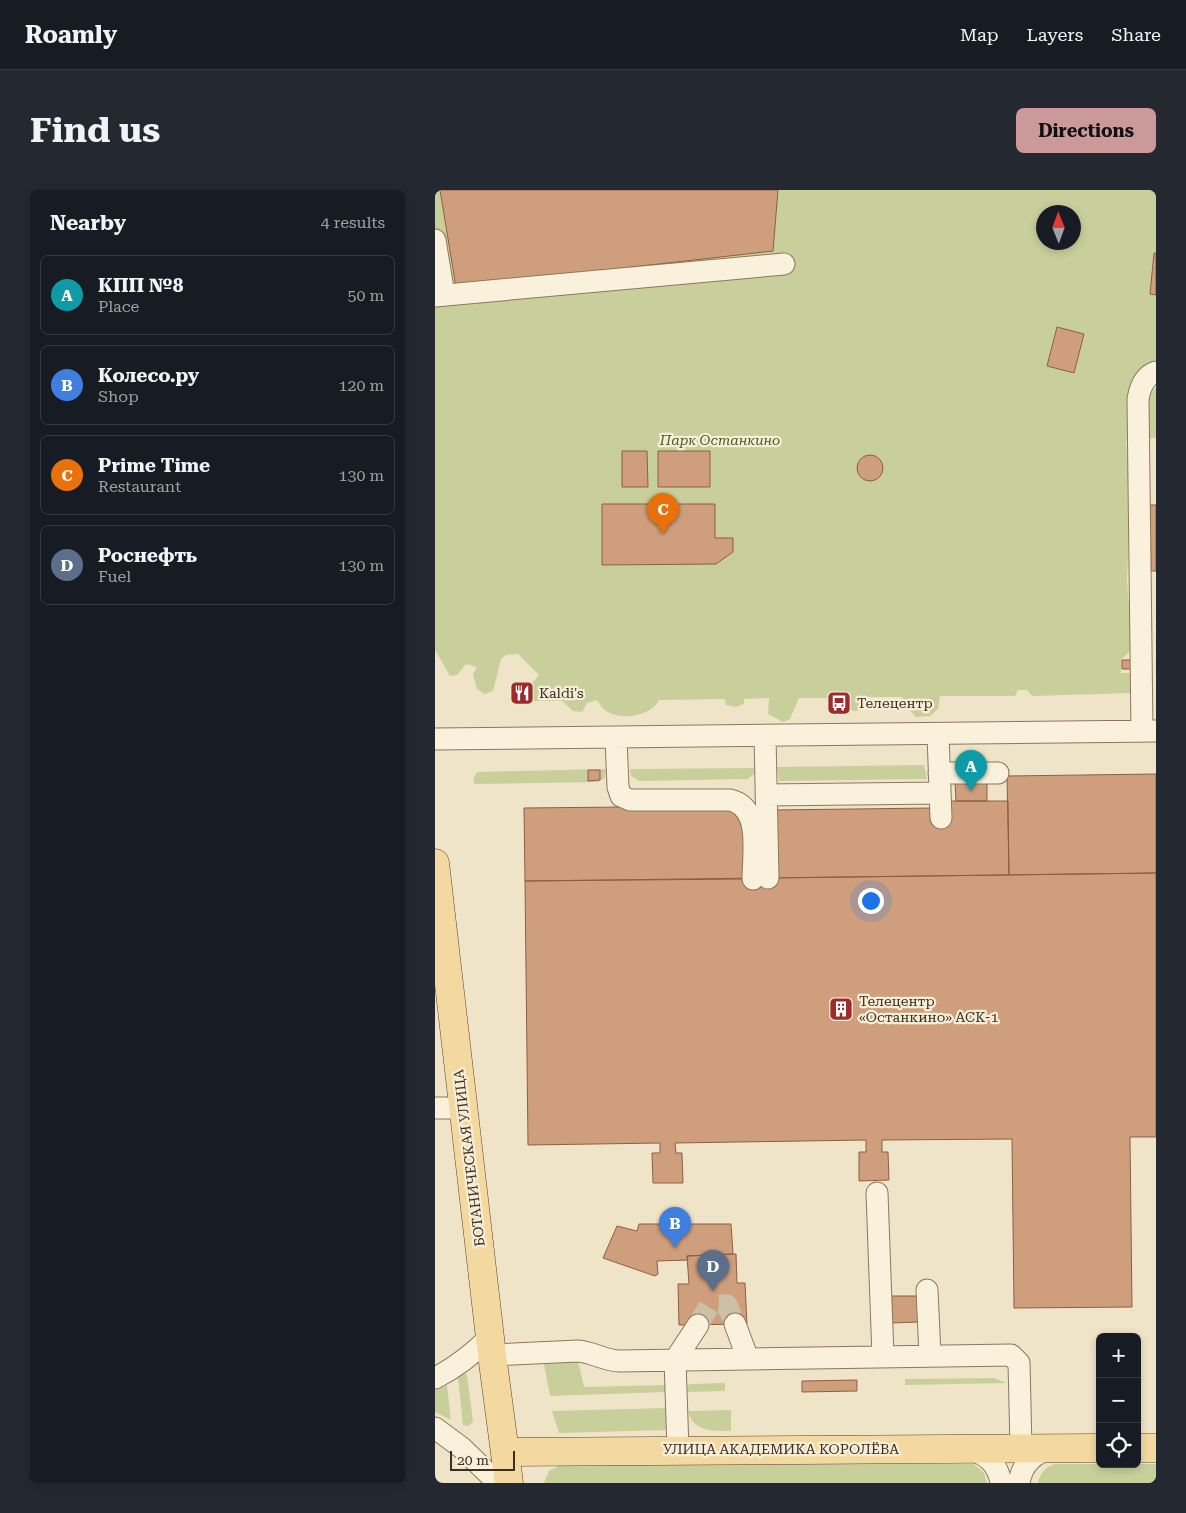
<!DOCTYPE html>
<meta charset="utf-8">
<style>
:root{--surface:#171b24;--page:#242831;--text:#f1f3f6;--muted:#9ea1a6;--line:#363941;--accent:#cc999b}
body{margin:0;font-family:"Roboto Serif",serif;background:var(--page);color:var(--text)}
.controls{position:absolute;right:15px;bottom:15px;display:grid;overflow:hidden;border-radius:8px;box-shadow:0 2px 8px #0003}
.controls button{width:45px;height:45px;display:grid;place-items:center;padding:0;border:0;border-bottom:1px solid var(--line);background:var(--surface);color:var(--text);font:25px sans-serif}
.compass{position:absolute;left:601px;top:15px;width:45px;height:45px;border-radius:50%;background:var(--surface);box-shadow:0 2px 8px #0003;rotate:359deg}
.scale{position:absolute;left:15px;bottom:12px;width:65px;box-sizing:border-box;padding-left:5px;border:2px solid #3d2e20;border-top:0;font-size:14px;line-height:18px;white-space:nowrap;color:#3d2e20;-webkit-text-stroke:4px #f7eed8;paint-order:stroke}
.you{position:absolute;left:435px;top:710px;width:18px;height:18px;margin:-12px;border:4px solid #fff;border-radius:50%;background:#1a73e8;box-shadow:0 0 0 8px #1a73e833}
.badge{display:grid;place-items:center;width:32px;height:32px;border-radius:50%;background:var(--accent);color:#fff;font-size:16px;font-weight:700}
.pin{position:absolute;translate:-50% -41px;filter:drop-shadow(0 1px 2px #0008)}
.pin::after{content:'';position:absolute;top:26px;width:18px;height:15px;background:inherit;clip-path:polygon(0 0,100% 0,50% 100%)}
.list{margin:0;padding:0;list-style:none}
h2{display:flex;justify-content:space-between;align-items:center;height:65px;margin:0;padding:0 20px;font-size:21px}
h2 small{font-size:16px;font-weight:400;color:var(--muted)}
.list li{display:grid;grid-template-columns:32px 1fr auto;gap:15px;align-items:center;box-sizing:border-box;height:80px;margin:0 10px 10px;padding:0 10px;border:1px solid var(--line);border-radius:8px}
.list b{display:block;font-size:19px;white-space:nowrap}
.list p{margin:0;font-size:16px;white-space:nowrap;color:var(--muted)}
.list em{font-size:16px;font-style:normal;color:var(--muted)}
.icon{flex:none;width:28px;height:28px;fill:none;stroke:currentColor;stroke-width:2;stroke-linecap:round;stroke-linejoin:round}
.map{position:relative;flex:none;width:721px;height:1293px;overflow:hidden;border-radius:8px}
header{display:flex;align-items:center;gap:30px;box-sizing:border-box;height:70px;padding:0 25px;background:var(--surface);border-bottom:1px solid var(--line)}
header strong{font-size:24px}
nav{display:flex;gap:28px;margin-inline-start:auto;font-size:18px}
.intro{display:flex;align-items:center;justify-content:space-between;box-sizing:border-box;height:120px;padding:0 30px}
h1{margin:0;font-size:35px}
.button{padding:12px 22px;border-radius:8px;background:var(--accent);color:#111;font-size:18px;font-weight:700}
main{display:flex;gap:30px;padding:0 30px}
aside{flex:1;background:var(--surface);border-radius:8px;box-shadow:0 2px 8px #0003}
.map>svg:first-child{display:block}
.green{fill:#c9cf9b;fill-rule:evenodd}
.building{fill:#cf9f7d;stroke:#8d5f41}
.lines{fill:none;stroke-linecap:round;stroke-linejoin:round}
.minor-tunnel{stroke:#ccc0a6;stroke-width:21;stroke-dasharray:21 11;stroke-linecap:butt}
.minor-casing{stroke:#8d765c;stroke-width:23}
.major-casing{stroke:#5b4430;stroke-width:29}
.minor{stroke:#faf1dc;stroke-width:21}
.major{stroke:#f3d9a0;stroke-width:28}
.labels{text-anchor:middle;stroke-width:4.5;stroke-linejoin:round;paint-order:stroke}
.park-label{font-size:14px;font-style:italic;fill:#4d5a26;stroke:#f7eed8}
.poi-label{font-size:14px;fill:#3d2e20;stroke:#f7eed8;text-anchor:start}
.street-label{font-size:14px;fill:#3d2e20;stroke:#f7eed8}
</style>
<header>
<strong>Roamly</strong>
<nav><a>Map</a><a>Layers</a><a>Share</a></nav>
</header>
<div class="intro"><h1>Find us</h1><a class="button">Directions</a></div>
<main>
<aside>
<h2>Nearby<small>4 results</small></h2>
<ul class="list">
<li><span class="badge" style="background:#0f9aa8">A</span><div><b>КПП №8</b><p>Place</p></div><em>50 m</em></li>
<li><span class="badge" style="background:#3f7fe0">B</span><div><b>Колесо.ру</b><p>Shop</p></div><em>120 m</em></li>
<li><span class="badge" style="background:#e8710a">C</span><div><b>Prime Time</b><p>Restaurant</p></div><em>130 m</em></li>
<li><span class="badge" style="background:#5c6f8a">D</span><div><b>Роснефть</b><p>Fuel</p></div><em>130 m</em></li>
</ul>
</aside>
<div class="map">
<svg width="721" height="1293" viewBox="0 0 721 1293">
<rect width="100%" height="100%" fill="#f0e4c8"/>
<path class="green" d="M 0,0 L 721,0 L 721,188 L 716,193 L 721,200 L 721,248 L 714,249 L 697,194 L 693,200 L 697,220 L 691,254 L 696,288 L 692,391 L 696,440 L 696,460 L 686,470 L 686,483 L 699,483 L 698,503 L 597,506 L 592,500 L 583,500 L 580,506 L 505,506 L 503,519 L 495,526 L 481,527 L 468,513 L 467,507 L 431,507 L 430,515 L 426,520 L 419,521 L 407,515 L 405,508 L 364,508 L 355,529 L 348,532 L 333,524 L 334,508 L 309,509 L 309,514 L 301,517 L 291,515 L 290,509 L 224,510 C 216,527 184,531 170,520 C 167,518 164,513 162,510 L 152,513 L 147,522 L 138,521 L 127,511 L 95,511 L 91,508 L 92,499 L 104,485 L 83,464 L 71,465 L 66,469 L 58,501 L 50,504 L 42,499 L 38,484 L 42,477 L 31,474 L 22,485 L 15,486 L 0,460 ZM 608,22 L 638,22 L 638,52 L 608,52 Z
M 489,575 L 492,589 L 344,591 L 342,577 Z
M 319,578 L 319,584 L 313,589 L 204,591 L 196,586 L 195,579 Z
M 171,579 L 170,588 L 163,592 L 39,594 L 39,588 L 42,582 Z
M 140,1168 L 144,1175 L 149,1197 L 231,1195 L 232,1202 L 115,1206 L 108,1169 Z
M 29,1182 L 32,1185 L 38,1231 L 34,1236 L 28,1235 L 23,1187 Z
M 559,1188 L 572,1193 L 470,1195 L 470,1189 Z
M 290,1193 L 290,1201 L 252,1202 L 253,1195 L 256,1194 Z
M 12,1195 L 16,1230 L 0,1222 L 0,1200 Z
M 232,1218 L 233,1240 L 124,1243 L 117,1221 Z
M 296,1220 L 296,1241 C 278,1241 258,1242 253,1221 Z
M 127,1274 L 539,1274 L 549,1283 L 552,1293 L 109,1293 L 114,1281 Z
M 620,1274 L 721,1274 L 721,1293 L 603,1293 C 605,1283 610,1277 620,1274 Z"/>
<path class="building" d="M 5,0 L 343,0 L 338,61 L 21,97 Z
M 719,63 L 721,63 L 721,105 L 715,104 Z
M 622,137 L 649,144 L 639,183 L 612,176 Z
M 187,261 L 212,261 L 213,297 L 187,297 Z
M 223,261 L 275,261 L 275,297 L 223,297 Z
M422 278a13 13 0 1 1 26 0a13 13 0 1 1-26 0Z
M 167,314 L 280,314 L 280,348 L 298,348 L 298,362 L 281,374 L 167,375 Z
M 715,315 L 721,315 L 721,381 L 716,381 Z
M 687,470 L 697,470 L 697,479 L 687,479 Z
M 153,580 L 165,580 L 165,590 L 153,591 Z
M 721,584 L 721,683 L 574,685 L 572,586 Z
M 552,591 L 552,611 L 521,611 L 520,592 Z
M 516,611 L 573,611 L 574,685 L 340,688 L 339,620 L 498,618 Z
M 287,616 L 302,620 L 309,639 L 310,689 L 90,691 L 89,618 Z
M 721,683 L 721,947 L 695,947 L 697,1117 L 579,1118 L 577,949 L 447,950 L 447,962 L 453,962 L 454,990 L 424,991 L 424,962 L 431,962 L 431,950 L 240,953 L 241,963 L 247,963 L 248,993 L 218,993 L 217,963 L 225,963 L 225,953 L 93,955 L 90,691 Z
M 204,1034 L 296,1034 L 298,1064 L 252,1066 L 253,1070 L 222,1071 L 223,1084 L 220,1086 L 168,1068 L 182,1036 L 202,1041 Z
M 301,1064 L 302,1093 L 310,1093 L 312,1134 L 244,1135 L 243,1094 L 254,1094 L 252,1066 Z
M 454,1106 L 483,1106 L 484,1132 L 455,1133 Z
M 422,1190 L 422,1201 L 367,1202 L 367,1191 Z"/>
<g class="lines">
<path class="minor-tunnel" d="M 263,1135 L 275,1115 L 292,1115 L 300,1134"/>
<g class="minor-casing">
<path id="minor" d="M 0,50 L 9,105
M 0,106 L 349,74
M 707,541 L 703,209 C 705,197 709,186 721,182
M 503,544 L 506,628
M 330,546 L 333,688
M 181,548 L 183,597 L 186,606 L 195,610 L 295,610 C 327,617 318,664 318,689
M 0,549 L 721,541
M 504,583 L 563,583
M 331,605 L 505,603
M 0,918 L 29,918
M 442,1003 L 448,1167
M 492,1100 L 495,1166
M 300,1134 L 313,1169
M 57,1165 L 143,1161 C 158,1162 170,1171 185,1171 L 576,1165 L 584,1173 L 586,1258
M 0,1188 C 22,1177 38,1164 55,1147
M 0,1238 L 27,1258 L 63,1293
M 533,1259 C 552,1264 563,1274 566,1293
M 243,1260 L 240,1170 L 263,1135
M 584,1293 C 587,1274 598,1263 616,1259"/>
</g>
<g class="major-casing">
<path id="major" d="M 0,673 L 57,1165 L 74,1293
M 702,1258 L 721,1258
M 70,1262 L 665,1258"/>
</g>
<use href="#minor" class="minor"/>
<use href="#major" class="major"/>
</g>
<defs>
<g id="restaurant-square" transform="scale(1.25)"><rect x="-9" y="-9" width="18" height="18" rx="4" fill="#9e2a2b" stroke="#f7eed8"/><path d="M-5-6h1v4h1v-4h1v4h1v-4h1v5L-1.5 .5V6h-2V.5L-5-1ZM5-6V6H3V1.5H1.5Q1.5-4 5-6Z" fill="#fff"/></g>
<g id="bus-square" transform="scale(1.25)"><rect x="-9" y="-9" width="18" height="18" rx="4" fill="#9e2a2b" stroke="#f7eed8"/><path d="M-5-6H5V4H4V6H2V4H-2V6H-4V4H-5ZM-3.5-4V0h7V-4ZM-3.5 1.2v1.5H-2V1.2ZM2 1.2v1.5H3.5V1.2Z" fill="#fff"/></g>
<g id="building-square" transform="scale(1.25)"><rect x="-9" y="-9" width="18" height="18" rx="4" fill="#9e2a2b" stroke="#f7eed8"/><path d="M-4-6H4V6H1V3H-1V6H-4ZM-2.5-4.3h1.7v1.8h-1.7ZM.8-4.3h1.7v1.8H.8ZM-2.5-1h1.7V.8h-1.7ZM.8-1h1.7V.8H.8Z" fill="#fff"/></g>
</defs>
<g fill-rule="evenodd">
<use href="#restaurant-square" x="87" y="503"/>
<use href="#bus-square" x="404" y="513"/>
<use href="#building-square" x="406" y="819"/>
</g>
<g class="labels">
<g class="park-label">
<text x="285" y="255">Парк Останкино</text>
</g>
<g class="poi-label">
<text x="104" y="508">Kaldi's</text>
<text x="422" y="518">Телецентр</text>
<text x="424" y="816">Телецентр<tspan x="424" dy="16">«Останкино» АСК-1</tspan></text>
</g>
<g class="street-label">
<text transform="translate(34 968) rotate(-97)" y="5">БОТАНИЧЕСКАЯ УЛИЦА</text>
<text x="346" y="1264">УЛИЦА АКАДЕМИКА КОРОЛЁВА</text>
</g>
</g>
</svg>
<div class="controls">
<button>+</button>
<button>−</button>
<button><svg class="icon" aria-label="locate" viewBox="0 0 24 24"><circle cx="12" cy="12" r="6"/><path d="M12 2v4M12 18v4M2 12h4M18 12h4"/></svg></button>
</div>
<svg class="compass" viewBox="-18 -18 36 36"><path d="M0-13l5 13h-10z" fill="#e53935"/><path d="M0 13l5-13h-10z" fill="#9ea1a6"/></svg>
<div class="scale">20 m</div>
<div class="you"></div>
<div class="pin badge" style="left:536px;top:601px;background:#0f9aa8">A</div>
<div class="pin badge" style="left:240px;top:1058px;background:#3f7fe0">B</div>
<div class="pin badge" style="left:228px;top:344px;background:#e8710a">C</div>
<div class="pin badge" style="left:278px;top:1101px;background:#5c6f8a">D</div>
</div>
</main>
